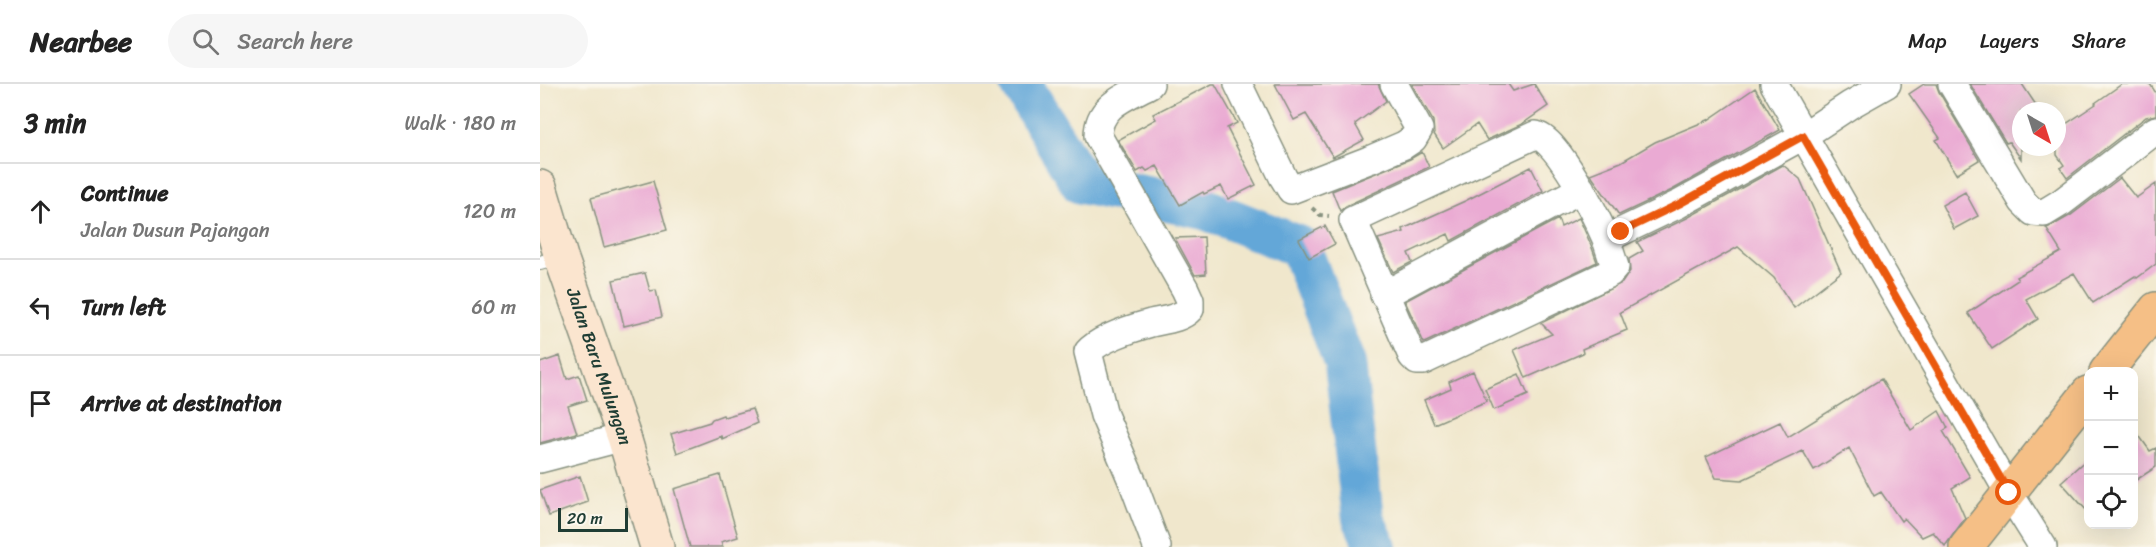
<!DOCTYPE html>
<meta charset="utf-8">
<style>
:root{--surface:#fff;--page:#f6f6f6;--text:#222;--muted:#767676;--line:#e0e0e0}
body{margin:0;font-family:Sriracha,sans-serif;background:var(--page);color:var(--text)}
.controls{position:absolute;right:18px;bottom:18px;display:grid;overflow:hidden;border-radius:12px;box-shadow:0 6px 24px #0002}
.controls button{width:54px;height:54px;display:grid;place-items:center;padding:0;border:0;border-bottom:2px solid var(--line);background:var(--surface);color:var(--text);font:30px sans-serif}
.compass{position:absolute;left:1472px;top:18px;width:54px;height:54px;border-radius:50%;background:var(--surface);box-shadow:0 6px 24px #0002;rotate:141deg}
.scale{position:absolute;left:18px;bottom:15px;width:70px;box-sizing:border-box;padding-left:6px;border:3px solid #1f3d34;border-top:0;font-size:16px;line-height:21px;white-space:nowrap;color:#1f3d34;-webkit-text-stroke:4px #fbf7ec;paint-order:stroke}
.stop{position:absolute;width:18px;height:18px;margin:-14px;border:4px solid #ea580c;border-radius:50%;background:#fff}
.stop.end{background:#ea580c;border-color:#fff;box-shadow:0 2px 6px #0008}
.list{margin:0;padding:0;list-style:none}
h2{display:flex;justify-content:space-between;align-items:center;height:78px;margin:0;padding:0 24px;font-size:26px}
h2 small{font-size:20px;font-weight:400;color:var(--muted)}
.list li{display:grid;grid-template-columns:39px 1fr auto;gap:18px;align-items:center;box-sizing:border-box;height:96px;padding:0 24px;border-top:2px solid var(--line)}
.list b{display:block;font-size:22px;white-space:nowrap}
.list p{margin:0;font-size:20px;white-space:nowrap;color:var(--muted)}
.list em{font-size:20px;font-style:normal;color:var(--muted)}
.icon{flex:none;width:33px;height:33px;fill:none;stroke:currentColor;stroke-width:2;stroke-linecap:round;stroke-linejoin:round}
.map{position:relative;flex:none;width:1616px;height:463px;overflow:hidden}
header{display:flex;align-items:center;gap:36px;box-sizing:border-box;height:84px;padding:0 30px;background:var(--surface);border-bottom:2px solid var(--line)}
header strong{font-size:28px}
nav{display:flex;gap:33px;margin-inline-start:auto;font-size:21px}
.search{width:420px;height:54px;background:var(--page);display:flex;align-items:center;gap:15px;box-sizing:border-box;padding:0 21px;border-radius:33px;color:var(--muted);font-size:22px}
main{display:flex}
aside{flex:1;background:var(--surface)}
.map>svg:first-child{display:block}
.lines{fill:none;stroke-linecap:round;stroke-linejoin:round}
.river{stroke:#63a7d8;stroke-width:42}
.building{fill:#eaaad3}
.lane-casing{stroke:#889280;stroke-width:16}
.street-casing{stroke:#889280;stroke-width:30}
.secondary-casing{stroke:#889280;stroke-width:36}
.primary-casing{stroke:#889280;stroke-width:36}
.path{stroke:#889280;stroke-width:4;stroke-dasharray:4.5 4.5;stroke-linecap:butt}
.lane{stroke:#fff;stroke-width:14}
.street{stroke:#fff;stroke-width:27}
.secondary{stroke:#fbe5cf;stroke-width:33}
.primary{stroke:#f5bf86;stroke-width:33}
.route{stroke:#ea580c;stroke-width:8}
.labels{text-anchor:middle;stroke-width:4.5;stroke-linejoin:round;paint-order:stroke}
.street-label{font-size:18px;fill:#1f3d34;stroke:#fbf7ec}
</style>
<header>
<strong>Nearbee</strong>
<div class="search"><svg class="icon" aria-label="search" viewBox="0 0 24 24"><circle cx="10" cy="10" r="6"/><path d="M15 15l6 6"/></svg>Search here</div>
<nav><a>Map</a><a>Layers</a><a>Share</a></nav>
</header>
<main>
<aside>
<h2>3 min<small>Walk · 180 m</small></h2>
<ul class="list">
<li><svg class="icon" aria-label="ahead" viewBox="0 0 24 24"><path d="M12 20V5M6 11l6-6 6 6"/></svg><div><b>Continue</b><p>Jalan Dusun Pajangan</p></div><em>120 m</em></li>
<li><svg class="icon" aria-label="left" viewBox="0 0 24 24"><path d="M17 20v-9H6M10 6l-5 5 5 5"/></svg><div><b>Turn left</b></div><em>60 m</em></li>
<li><svg class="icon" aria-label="arrive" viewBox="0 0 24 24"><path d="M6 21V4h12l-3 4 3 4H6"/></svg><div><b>Arrive at destination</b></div></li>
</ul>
</aside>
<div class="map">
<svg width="1616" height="463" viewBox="0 0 1616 463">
<rect width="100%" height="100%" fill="#fbf7ec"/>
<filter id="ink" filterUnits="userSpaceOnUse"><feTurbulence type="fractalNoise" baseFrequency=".0167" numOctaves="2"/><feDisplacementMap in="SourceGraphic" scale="12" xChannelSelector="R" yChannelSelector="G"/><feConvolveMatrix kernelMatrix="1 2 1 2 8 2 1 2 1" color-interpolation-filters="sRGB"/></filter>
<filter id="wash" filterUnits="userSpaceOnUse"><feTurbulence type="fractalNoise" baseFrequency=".008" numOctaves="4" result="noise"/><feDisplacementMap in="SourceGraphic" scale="24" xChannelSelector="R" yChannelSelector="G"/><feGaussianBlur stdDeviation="1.35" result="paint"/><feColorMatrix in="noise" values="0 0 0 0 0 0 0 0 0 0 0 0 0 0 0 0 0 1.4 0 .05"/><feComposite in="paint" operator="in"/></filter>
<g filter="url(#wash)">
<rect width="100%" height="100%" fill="#f0e7cc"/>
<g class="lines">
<path class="river" d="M 481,0 L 541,99 L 665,125 L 760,163 L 805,280 L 823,434 L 836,463"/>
</g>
<g id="blocks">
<path class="building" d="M 672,0 L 675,0 L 697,39 L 687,44 L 716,101 L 688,115 L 681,102 L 664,110 L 663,108 L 640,121 L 617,82 L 607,87 L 604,84 L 597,88 L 578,56 L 616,35 L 613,30 Z
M 735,0 L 838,0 L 846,17 L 815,40 L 824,56 L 793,73 L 766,30 L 754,36 Z
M 872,0 L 968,0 L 973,7 L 994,0 L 1008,22 L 982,40 L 947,56 L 937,40 L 903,64 L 894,50 L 893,37 Z
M 1384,0 L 1396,0 L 1399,8 L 1439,76 L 1416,90 L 1396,56 L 1400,54 L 1369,10 Z
M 1430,0 L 1482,0 L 1500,27 L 1481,27 L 1481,75 L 1469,58 L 1466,59 Z
M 1582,0 L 1610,0 L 1616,9 L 1616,31 L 1606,33 L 1527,94 L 1520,84 L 1524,81 L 1517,71 L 1517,46 L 1556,20 L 1555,19 Z
M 1215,4 L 1240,46 L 1132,106 L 1079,131 L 1050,90 L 1081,78 L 1115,58 L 1168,36 Z
M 882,68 L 889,83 L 806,122 L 800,127 L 792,107 L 870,75 Z
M 1243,81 L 1260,95 L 1301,188 L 1254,224 L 1234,194 L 1198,163 L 1080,228 L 1087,246 L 1042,265 L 1043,269 L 986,294 L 974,266 L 1012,250 L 1001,239 L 1082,199 L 1090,187 L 1089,175 L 1103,167 L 1097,158 L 1147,134 Z
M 991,83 L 1003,107 L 911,157 L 908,150 L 868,169 L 872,178 L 853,188 L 838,155 L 864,148 L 863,145 L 925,117 Z
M 1580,94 L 1596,114 L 1616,100 L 1616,180 L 1597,194 L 1595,192 L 1553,219 L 1534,189 L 1486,215 L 1498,235 L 1452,265 L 1428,229 L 1478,196 L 1476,193 L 1521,168 L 1506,144 L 1512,142 L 1531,131 Z
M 113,97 L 127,146 L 64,163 L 51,114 Z
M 1425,108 L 1438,132 L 1414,145 L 1402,121 Z
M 1039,134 L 1051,161 L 1057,178 L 884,259 L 865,217 L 1018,135 L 1021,143 Z
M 785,142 L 795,160 L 769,174 L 759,155 Z
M 664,153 L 666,190 L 655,191 L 635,154 Z
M 105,189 L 110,207 L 116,206 L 122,233 L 84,242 L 73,196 Z
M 20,272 L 27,295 L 39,291 L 47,316 L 28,322 L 37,349 L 0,359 L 0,279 Z
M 933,287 L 947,317 L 894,340 L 884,316 L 911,304 L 909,298 Z
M 979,290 L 988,311 L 954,326 L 945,305 Z
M 1341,295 L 1371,346 L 1399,327 L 1408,344 L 1403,347 L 1430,393 L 1412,404 L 1425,434 L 1405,462 L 1393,448 L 1382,453 L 1364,434 L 1361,437 L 1341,408 L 1334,412 L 1309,364 L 1274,386 L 1263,367 L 1202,396 L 1176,394 L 1166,373 L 1240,338 L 1248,353 Z
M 212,325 L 217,339 L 182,355 L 181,352 L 137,369 L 131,350 L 170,338 L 172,335 L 183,331 L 184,333 Z
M 1593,343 L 1610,367 L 1616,364 L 1616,383 L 1593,398 Z
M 1548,374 L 1548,428 L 1521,398 Z
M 180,391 L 198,453 L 181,458 L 183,463 L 150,463 L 134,405 Z
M 40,392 L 48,418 L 9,432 L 0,406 Z"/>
</g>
</g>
<g filter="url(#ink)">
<use href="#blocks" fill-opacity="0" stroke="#889280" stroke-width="1.5"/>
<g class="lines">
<g class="lane-casing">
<path id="lane" d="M 0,179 L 21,173"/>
</g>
<g class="street-casing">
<path id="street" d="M 610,0 C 586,13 558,21 558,52 L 645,205 L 650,216 L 650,225 C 641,235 624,236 611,239 C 593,244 559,255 548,268 L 564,331 L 593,399 L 617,463
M 698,0 L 743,93 L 751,106 L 829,76 L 864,61 L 873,55 L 879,45 L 854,0
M 1234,0 L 1469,409 L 1503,463
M 1412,0 L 1483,118 L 1493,128 L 1504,129 L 1522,118 L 1616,46
M 1066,155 C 1057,134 1017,53 995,51 L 813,136 L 872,272 L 877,277 L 883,277 L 1070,189 L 1075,183 L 1066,155 L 1139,120 L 1263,52 L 1310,21 L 1347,0
M 844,211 L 1041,105
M 0,375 L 84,353"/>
</g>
<g class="secondary-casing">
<g id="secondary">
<path id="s1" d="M 0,103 L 21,173 L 84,353 L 117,463"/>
</g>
</g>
<g class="primary-casing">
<path id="primary" d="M 1566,288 L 1616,225
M 1426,463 L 1548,309"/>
</g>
<path class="path" d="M 772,124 L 780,131 L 789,132"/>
<use href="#lane" class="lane"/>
<use href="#street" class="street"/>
<use href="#secondary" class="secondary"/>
<use href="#primary" class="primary"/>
</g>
</g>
<g class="lines" filter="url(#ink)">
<path class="route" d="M 1081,148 L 1139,120 L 1263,52 L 1469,409"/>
</g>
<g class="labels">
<g class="street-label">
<text dy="6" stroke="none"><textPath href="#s1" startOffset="189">Jalan Baru Mulungan</textPath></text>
</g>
</g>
</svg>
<div class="controls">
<button>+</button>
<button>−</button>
<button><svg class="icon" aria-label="locate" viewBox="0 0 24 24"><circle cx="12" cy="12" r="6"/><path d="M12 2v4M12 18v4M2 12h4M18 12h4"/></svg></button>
</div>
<svg class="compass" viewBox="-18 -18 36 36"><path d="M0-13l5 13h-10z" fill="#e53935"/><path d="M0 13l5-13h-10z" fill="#767676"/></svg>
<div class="scale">20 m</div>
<div class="stop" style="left:1469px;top:409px"></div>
<div class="stop end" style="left:1081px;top:148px"></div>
</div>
</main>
